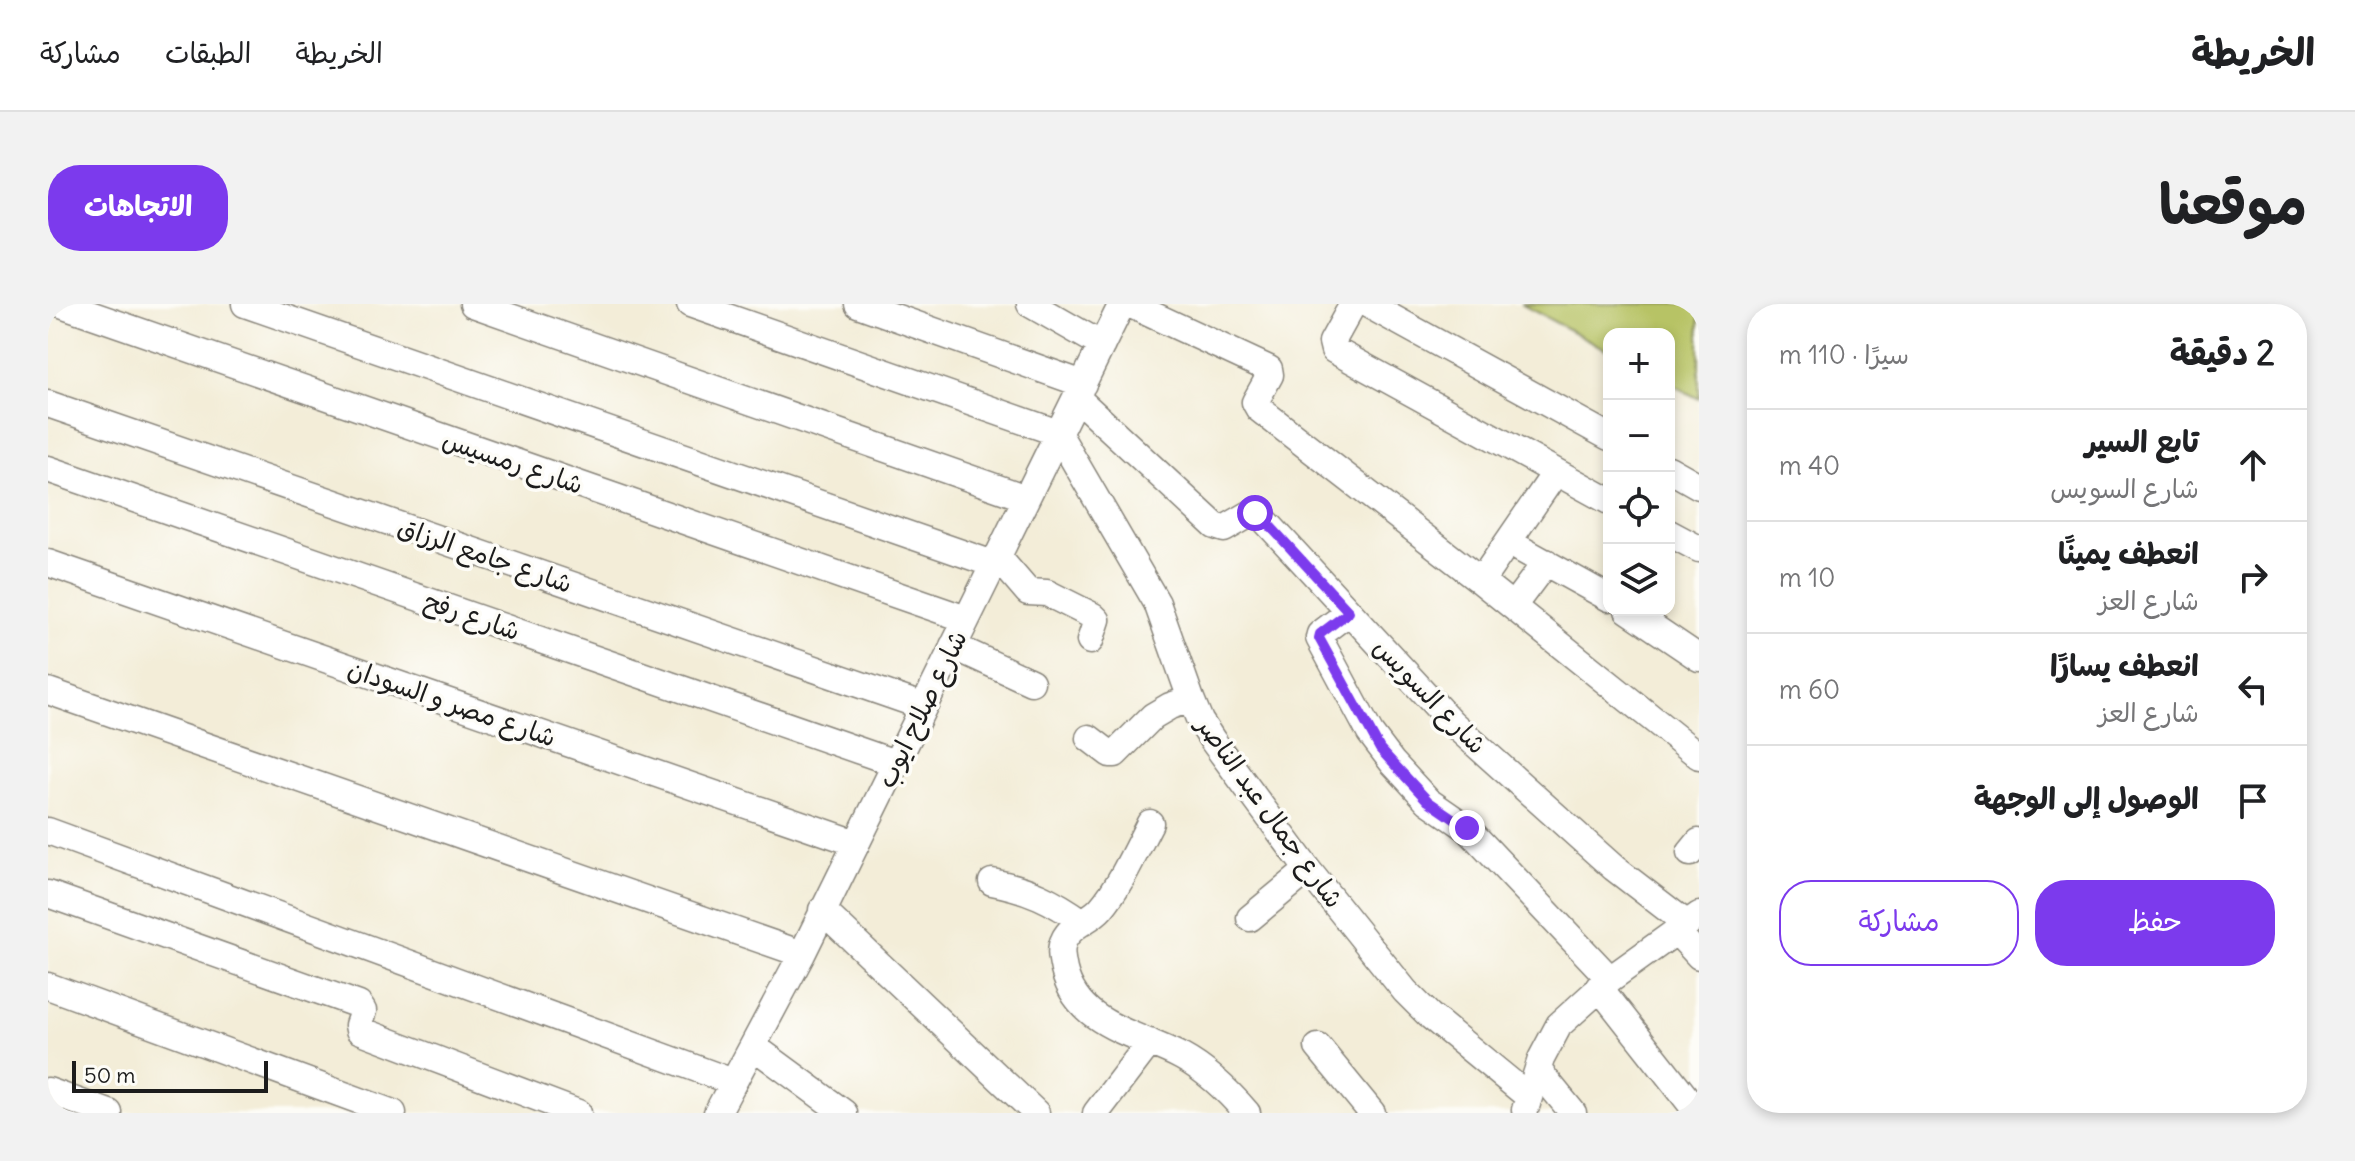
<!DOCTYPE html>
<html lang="ar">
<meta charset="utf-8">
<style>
:root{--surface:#fff;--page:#f2f2f2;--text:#202124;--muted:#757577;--line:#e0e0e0;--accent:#7c3aed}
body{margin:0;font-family:Delius,"Playpen Sans Arabic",sans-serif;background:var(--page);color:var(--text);direction:rtl}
.controls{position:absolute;right:24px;top:24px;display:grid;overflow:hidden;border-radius:16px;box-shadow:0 4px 12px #0003}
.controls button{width:72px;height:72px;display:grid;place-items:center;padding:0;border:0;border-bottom:2px solid var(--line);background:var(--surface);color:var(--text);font:40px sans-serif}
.scale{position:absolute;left:24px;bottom:20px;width:196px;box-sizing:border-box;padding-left:8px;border:4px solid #1c1c1c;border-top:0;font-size:22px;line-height:28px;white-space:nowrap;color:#1c1c1c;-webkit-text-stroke:6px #fdfcf7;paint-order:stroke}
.stop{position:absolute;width:24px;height:24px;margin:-18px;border:6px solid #7c3aed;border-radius:50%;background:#fff}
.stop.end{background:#7c3aed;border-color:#fff;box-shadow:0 2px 8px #0008}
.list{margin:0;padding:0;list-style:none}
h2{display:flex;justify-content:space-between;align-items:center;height:104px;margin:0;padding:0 32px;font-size:34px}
h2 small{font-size:26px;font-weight:400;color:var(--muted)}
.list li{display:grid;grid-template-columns:52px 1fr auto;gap:24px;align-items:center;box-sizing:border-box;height:112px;padding:0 32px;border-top:2px solid var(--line)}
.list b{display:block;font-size:30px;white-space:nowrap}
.list p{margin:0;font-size:26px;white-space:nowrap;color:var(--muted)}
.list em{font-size:26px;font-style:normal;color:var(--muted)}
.actions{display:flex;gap:16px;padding:24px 32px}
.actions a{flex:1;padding:18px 0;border:2px solid var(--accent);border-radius:32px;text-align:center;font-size:28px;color:var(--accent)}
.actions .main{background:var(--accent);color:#fff}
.icon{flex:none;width:44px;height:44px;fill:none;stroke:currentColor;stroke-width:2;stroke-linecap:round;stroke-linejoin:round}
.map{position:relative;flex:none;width:1651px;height:809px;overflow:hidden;direction:ltr;border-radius:32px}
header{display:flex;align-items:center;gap:48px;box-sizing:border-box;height:112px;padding:0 40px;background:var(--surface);border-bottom:2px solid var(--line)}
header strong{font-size:38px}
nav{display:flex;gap:44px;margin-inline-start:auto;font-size:28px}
.intro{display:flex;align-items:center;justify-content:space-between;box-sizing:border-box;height:192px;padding:0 48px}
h1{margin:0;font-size:56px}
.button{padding:20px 36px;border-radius:32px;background:var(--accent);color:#fff;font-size:28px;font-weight:700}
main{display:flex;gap:48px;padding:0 48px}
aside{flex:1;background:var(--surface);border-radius:32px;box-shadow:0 4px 12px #0003}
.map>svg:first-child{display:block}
.green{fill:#b7c365;stroke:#6a7040;stroke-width:2}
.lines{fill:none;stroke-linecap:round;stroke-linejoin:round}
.minor-casing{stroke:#88847a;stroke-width:29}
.minor{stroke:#fff;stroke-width:26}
.route{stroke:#7c3aed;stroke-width:10}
.labels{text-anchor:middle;stroke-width:7;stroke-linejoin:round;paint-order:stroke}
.street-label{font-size:26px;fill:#1c1c1c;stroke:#fdfcf7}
</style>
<header>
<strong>الخريطة</strong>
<nav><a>الخريطة</a><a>الطبقات</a><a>مشاركة</a></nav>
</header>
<div class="intro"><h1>موقعنا</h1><a class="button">الاتجاهات</a></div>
<main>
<aside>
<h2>2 دقيقة<small>سيرًا · 110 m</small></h2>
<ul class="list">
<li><svg class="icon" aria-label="ahead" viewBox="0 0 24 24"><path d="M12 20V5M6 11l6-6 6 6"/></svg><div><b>تابع السير</b><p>شارع السويس</p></div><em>40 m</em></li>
<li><svg class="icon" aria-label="right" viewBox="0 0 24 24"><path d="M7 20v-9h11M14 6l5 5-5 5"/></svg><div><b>انعطف يمينًا</b><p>شارع العز</p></div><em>10 m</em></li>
<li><svg class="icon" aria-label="left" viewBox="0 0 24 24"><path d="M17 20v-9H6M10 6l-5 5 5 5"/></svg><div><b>انعطف يسارًا</b><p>شارع العز</p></div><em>60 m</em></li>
<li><svg class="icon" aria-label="arrive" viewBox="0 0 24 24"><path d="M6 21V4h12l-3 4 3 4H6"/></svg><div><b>الوصول إلى الوجهة</b></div></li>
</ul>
<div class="actions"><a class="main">حفظ</a><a>مشاركة</a></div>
</aside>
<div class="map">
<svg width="1651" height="809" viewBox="0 0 1651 809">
<rect width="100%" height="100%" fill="#fdfcf7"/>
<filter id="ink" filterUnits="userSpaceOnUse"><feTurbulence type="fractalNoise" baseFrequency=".0125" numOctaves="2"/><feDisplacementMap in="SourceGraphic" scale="16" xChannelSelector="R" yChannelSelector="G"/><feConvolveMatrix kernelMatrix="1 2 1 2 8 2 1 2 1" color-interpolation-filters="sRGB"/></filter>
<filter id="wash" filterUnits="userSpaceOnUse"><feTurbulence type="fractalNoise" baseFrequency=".006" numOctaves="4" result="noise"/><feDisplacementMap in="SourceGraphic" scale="32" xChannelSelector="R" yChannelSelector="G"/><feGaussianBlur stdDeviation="1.8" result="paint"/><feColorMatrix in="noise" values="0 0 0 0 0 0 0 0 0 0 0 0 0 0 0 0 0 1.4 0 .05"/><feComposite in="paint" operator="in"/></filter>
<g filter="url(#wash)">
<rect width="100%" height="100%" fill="#f3edd8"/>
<path class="green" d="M 1473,0 L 1651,0 L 1651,95 L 1621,79 L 1621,30 L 1561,30 L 1561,47 Z"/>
</g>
<g filter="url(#ink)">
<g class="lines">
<g class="minor-casing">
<path id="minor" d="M 13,0 L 918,315
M 197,0 L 945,260
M 425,0 L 978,194
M 642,0 L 1010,129 L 1109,299 L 1143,395 L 1152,417 L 1165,437 L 1260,566 L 1357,687 L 1381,711 L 1481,793
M 810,0 L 1035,80
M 982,0 L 1054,41
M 1081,0 L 1221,65 L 1222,71 L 1207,98 L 1211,105 L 1433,277 L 1651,452
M 1305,0 L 1284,38 L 1286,46 L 1561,197
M 1319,0 L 1561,133
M 1028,93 L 1167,222 L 1176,225 L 1202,210 L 1211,210 L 1404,419 L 1566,564 L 1639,620
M 0,100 L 874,402
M 0,165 L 847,459
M 1621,165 L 1651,182
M 1621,229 L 1651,245
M 1460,238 L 1561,294
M 949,252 L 980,288 L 999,289 L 1045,312 L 1049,316 L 1042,337
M 0,259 L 808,539
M 1433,277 L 1508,168
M 1465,302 L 1498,258
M 1580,306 L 1651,354
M 1301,308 L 1272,330 L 1271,334 L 1322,429 L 1344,458 L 1380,497 L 1419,524 L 1562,675
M 905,342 L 983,378
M 0,387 L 754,650
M 1041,434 L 1062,450 L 1067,450 L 1105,412 L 1122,402 L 1143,395
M 1102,519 C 1088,546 1072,582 1053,604 C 1042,617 1023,620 1016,636 C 1011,645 1014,656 1016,666 C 1030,723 1090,729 1134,753 C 1160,767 1180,787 1199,809
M 0,527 L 685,778
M 1642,549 L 1651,538
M 944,578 C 981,585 1004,596 1035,618
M 0,590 L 311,701 L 315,707 L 310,721 L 311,726 L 530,809
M 774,606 L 988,809
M 1202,614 L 1260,566
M 1628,627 L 1651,652
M 0,682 L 345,809
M 1551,683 L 1650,809
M 705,742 L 796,809
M 1270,743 L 1324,809
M 1490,766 L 1525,809
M 0,787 L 61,809
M 1477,806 L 1493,755 L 1511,721 L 1562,675 L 1651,611
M 669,809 L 754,650 L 1074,0
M 1048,809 L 1102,738"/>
</g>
<use href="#minor" class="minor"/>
</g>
</g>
<g class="lines" filter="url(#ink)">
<path class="route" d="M 1207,209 L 1211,210 L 1301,308 L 1272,330 L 1271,334 L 1332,445 L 1380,497 L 1419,524"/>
</g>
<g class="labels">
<g class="street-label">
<text transform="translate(465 158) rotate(19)" y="9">شارع رمسيس</text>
<text transform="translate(437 251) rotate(19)" y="9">شارع جامع الرزاق</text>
<text transform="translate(424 312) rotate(19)" y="9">شارع رفح</text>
<text transform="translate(1382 392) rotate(46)" y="9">شارع السويس</text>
<text transform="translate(404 399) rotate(19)" y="9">شارع مصر و السودان</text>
<text transform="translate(874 405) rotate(-64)" y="9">شارع صلاح ايوب</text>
<text transform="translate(1222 508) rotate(54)" y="9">شارع جمال عبد الناصر</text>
</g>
</g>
</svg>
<div class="controls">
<button>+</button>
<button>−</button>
<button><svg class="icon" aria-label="locate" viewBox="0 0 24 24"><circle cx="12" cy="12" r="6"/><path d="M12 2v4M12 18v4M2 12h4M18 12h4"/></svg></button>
<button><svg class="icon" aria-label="layers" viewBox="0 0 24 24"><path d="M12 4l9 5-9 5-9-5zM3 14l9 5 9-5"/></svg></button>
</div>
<div class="scale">50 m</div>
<div class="stop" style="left:1207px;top:209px"></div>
<div class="stop end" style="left:1419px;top:524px"></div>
</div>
</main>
